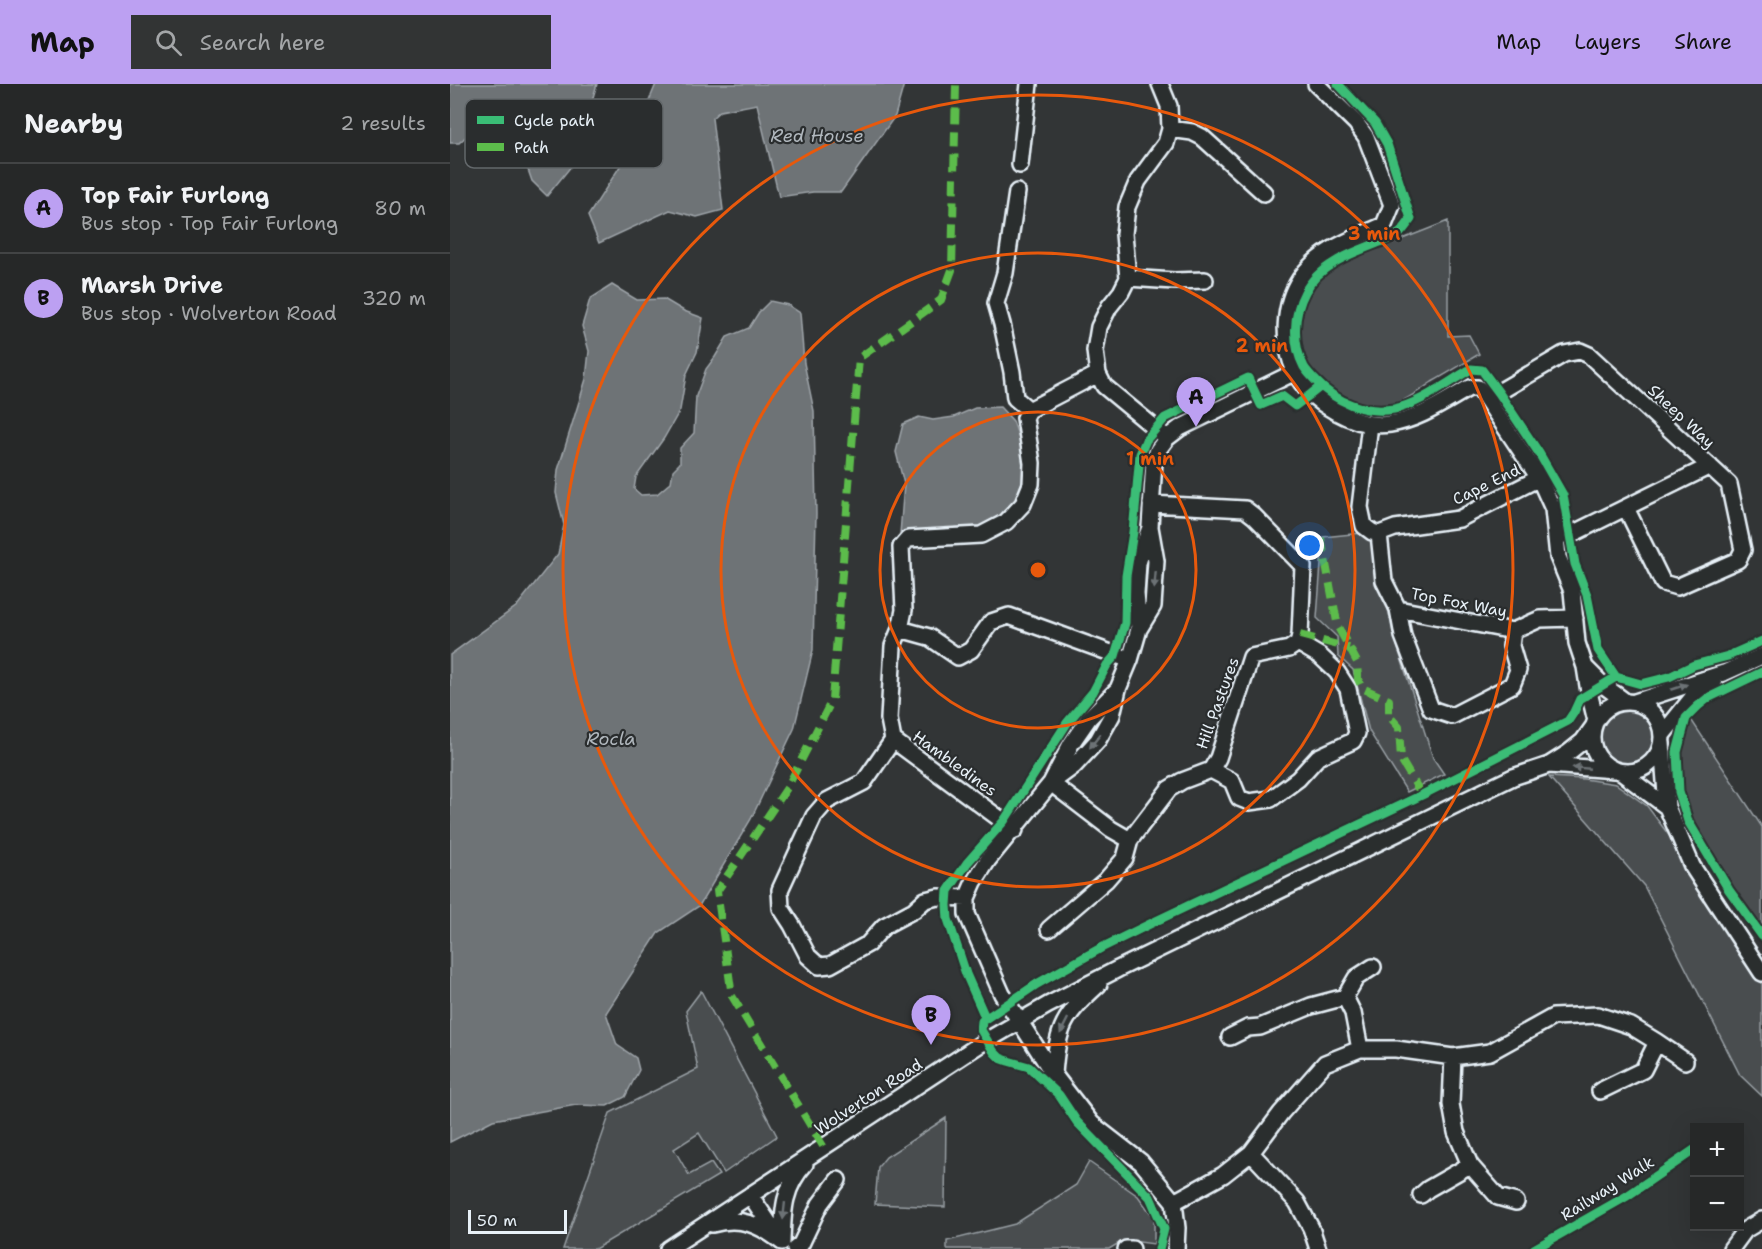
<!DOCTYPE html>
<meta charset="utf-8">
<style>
:root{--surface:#262828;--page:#323434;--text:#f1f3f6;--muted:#a4a6a8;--line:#424445;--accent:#bca0f2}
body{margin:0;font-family:"Shantell Sans",sans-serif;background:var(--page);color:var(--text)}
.controls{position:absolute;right:18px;bottom:18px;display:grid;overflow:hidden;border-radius:0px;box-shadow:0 6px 24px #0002}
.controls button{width:54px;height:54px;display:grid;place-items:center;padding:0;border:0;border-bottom:2px solid var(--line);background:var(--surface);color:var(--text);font:30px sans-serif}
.scale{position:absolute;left:18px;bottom:15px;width:99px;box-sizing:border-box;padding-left:6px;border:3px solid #e8f1f8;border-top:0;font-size:16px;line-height:21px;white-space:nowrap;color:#e8f1f8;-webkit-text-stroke:4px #2a2d2e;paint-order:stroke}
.you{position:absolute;left:860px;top:462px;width:21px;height:21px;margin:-15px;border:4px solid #fff;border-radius:50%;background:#1a73e8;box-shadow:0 0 0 9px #1a73e833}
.badge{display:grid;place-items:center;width:39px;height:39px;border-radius:50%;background:var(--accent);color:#111;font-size:20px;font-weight:700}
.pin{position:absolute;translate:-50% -50px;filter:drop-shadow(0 2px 3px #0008)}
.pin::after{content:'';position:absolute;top:32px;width:21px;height:18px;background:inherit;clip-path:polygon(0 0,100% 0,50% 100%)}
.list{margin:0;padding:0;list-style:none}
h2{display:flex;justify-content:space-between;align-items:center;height:78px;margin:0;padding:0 24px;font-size:26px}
h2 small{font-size:20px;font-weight:400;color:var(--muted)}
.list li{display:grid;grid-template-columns:39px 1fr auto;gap:18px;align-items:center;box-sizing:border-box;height:90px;padding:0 24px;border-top:2px solid var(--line)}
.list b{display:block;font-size:22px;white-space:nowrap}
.list p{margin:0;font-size:20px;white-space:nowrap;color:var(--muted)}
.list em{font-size:20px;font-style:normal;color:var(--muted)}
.icon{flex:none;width:33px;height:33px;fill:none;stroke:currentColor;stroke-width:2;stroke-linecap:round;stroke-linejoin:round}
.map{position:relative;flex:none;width:1312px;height:1165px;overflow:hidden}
header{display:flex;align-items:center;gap:36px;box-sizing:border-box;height:84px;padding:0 30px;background:var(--accent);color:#111}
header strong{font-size:28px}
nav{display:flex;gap:33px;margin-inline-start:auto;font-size:21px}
.search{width:420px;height:54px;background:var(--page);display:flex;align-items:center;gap:15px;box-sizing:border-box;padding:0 21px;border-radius:0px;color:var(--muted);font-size:22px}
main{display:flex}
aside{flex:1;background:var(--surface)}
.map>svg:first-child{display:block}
.green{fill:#494d4f;stroke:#989fa4;stroke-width:1.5}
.water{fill:#6e7376;stroke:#9fa5aa;stroke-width:1.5}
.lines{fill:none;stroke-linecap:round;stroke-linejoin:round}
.minor-casing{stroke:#e8f1f8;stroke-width:20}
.minor{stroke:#2a2d2e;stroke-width:15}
.quiet{stroke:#5cbc4b;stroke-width:8;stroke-dasharray:15 8;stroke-linecap:butt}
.cycleway-casing{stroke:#2a2d2e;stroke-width:13}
.cycleway{stroke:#3abd76;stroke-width:9}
.oneway{fill:#6c7275}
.ring{fill:none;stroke:#e8590c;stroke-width:3}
.labels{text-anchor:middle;stroke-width:4.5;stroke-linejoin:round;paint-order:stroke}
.street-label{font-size:16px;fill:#e8f1f8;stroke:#2a2d2e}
.water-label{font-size:18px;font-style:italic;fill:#b1b8be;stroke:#2a2d2e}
.key{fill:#2a2d2e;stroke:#63686b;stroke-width:1.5}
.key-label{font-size:16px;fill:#e8f1f8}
.centre{fill:#e8590c;stroke:#2a2d2e;stroke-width:3}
.ring-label{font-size:18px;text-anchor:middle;font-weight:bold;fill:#e8590c;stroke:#2a2d2e;stroke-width:4.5;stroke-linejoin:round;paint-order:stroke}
</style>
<header>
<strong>Map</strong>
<div class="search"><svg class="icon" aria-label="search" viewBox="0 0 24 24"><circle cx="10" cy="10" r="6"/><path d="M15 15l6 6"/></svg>Search here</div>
<nav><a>Map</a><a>Layers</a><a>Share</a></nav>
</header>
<main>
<aside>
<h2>Nearby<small>2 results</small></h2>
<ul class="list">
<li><span class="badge">A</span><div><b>Top Fair Furlong</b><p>Bus stop · Top Fair Furlong</p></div><em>80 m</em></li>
<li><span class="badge">B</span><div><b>Marsh Drive</b><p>Bus stop · Wolverton Road</p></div><em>320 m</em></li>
</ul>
</aside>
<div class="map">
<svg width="1312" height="1165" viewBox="0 0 1312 1165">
<rect width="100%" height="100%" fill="#323536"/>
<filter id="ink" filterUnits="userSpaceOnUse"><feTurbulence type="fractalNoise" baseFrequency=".0167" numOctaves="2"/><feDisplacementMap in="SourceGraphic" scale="12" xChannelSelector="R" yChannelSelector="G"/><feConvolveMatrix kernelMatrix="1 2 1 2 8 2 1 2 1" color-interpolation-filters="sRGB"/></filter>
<g filter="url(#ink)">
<path class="green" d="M 998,137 L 998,252 L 1019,251 L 1029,270 C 1014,279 998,289 982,298 C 967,308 952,320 934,322 C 892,328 852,294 849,252 C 846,228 859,203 876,188 C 890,176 909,171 926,165 C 950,156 974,147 998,137 Z
M 922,448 L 943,549 L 983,674 L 994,690 L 957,708 L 919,647 L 903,586 L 888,572 L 887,553 L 867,534 L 873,453 Z
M1151 653a27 27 0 1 1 54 0a27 27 0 1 1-54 0Z
M 1236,634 L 1240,634 L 1312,743 L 1312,852 L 1279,806 L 1238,737 L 1229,708 L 1227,668 Z
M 1099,693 L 1134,695 L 1166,700 L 1197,722 L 1242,782 L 1312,889 L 1312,1012 L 1290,991 L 1194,802 Z
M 251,907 L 327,1052 L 274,1089 L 249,1049 L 224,1065 L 239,1091 L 261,1079 L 269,1091 L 145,1165 L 113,1165 L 160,1029 L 248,985 L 236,927 Z
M 496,1034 L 495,1123 L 425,1120 L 428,1083 L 436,1073 Z
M 639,1078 L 688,1112 L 704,1134 L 704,1160 L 674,1156 L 659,1165 L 497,1165 L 497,1157 L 565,1140 L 626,1101 Z"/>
<path class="water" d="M 0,0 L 147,0 L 123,80 L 97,112 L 82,97 L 68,57 L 39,31 L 9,59 L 0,59 Z
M 206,0 L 454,0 L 445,32 L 391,108 L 363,108 L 329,113 L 307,20 L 270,27 L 262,34 L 273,126 L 247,133 L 220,126 L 149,159 L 138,132 L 176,73 Z
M 162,201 L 187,216 L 214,215 L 234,227 L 253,234 L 247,268 L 236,291 L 230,326 L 214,354 L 186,393 L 184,405 L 191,411 L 207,410 L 221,398 L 223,386 L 230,379 L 230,364 L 244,349 L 246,312 L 256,285 L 265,273 L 277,253 L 299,244 L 309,228 L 320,217 L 338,221 L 350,229 L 354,279 L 364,327 L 366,430 L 363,566 L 344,645 L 301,735 L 249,822 L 208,849 L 156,929 L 167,961 L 186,974 L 189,986 L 175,1013 L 157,1022 L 126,1021 L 43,1036 L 0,1058 L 0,571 L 67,522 L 108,470 L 114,441 L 106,409 L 108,386 L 136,295 L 139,267 L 132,242 L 140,215 Z
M 550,323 L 563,337 L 576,374 L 574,410 L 555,434 L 515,450 L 450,450 L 454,400 L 446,368 L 453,340 L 469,333 L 483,336 L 504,333 L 525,324 Z"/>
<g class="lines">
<g class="minor-casing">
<path id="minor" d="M 866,0 L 906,39 L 916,53 L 942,121 L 934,141 C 903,155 869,166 850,195 C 833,221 832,259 845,287 C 859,319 906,345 940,340 C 969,336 994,318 1019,304 L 1028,304 L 1031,307 L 1089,394 L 1103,425 L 1108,473 L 1122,507 L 1127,559 L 1135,583 L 1139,608 L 1146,637
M 720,45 L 742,48 L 752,53 L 814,109
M 570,81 L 579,0
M 567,108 L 555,189 L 546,219 L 552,240 L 562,288 L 565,314 L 579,326
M 678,194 L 724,197 L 755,196
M 648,290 L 645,267 L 649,243 L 659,223 L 671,208 L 678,194 L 674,150 L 677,123 L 688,97 L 716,59 L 720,45 L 719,22 L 710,0
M 1037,315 L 1114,270 L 1130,267 L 1139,271 L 1279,400 L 1293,466 L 1288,476 L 1227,503 L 1213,499 L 1176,424
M 920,340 L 910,423 L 914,442 L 922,448 L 929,450 L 934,497 L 948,525 L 953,552 L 981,625 L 1002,632 L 1062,601 L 1068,586 L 1061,562 L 1063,547 L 1090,535 L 1125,534
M 701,420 L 795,425 L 804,432 L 853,482 L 850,551 L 848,559
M 929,450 L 945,444 L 1009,435 L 1089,394
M 1106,451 L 1120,451 L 1260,382
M 948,525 L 1063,547
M 450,545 L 479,553 L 508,573 L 521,566 L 541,538 L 559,532 L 680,576
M 689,545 L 686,510 L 688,479 L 699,446
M 1135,583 L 1153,601 L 1176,618
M 668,605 L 639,634 L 621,660 L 601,699 L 538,776 L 524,798 L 517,814 L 517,830 L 552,910 L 604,991 L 642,1040 L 691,1078 L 724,1118 L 727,1144 L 726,1165
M1142 653a35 35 0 1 1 70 0a35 35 0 1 1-70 0Z
M 1185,618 L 1274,589 L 1312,572
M 1213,650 L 1242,614 L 1265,596
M 443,656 L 414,698 L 377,717 L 364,732 L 330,806 L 331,824 L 342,841 L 358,872 L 369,882 L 380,881 L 418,860 L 434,842 L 464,826 L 475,816 L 488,813 L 517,814
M 1212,659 L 1217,723 L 1242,782 L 1312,889
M 1099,681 L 1164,686
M 761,686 L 782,697 L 789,714 L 799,718 L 821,715 L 848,695 L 868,673 L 903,657 L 907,649 L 898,605 L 887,588 L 870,572 L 848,559
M 1172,689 L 1217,723
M 605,696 L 624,682 L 648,656 L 662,631 L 668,605 L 680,576 L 689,545 L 703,522 L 706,477 L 700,443 L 704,377 L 708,366 L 717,354 L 730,344 L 845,288
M 601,699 L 661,745 L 680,756
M 565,746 L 443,656 L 439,635 L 443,562 L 450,545 L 454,526 L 451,463 L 458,455 L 531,451 L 556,438 L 573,420 L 581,400 L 582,379 L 575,334 L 579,326 L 648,290 L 654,302 L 717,354
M 599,845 L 656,796 L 675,774 L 680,756 L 719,705 L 732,697 L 761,686 L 768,674 L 801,573 L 839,565 L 848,559
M 895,913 L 903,929 L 910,965
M 780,953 L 798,944 L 810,943 L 861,922 L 895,913 L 906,894 L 923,883
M 1207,958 L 1235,977
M 1003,973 L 1001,1020 L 1006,1048 L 1020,1081
M 604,991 C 607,942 614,932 649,900
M 801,1069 L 847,1118 L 861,1144 L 868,1165
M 300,1111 L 327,1151
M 971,1111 L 978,1105 L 1020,1081 L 1048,1113 L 1066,1118
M 724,1118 L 773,1091 L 801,1069 L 831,1029 L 875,979 L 910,965 L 946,965 L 1003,973 L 1040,968 L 1103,933 L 1148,931 L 1181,942 L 1207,958 L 1193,986 L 1150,1007
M 262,1140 C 291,1132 310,1141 332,1158
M 332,1158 C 333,1127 333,1104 355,1080
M 218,1165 L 529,961 L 598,921 L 668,885 L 1063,693 L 1099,681 L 1118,669 L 1133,657 L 1143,643
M 345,1165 L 351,1160 L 370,1120 L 388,1096
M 676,1165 L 682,1165
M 1281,1165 L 1295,1146 L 1312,1136"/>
</g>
<use href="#minor" class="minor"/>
<path class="quiet" d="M 871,454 L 888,543 L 907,578 L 908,595 L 912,604 L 939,616 L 939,632 L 949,643 L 951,676 L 972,711
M 850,551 L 899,564
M 373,1062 L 282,912 L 267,807 L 337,704 L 382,616 L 409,274 L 491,216 L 502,186 L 506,0"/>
<g class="cycleway-casing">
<path id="cycleway" d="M 888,0 L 925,39 L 937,60 L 961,135 C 958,139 954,145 950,149 C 943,154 932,157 925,160 C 899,170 868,182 855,208 C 843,230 842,261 854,283 C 857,288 862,293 866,297 C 886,318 914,330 944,325 C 970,320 998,298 1021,285 L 1032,286 L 1049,309 L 1089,369 L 1113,411 L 1125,480 L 1137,511 L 1148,566 L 1166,593 L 1191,600 L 1219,593 L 1244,581 L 1278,572 L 1312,557
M 1312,588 L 1258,614 L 1248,622 L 1236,634 L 1227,668 L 1229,708 L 1238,737 L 1279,806 L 1312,852
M 535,933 L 516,890 L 498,835 L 497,821 L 498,807 L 517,779 L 554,737 L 617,639 L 643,608 L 657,581 L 665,572 L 675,539 L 676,492 L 683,448 L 690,370 L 696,356 L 715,334 L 798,294 L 811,321 L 832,312 L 845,322 L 861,310 L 871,302
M 709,1165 L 714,1145 L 700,1113 L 627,1038 L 609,1011 L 579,983 L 558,977 L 550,974 L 544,968 L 531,946 L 532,937 L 587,900 L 651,864 L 706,837 L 972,711 L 1118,637 L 1124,628 L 1130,615 L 1166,593
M 1084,1165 L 1177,1112 L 1244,1066"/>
</g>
<use href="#cycleway" class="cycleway"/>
</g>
<defs><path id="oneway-solid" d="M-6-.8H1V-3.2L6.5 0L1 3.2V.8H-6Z" transform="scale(1.5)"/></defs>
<g class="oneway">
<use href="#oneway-solid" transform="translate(705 496) rotate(95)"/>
<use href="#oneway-solid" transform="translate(1229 603) rotate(-18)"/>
<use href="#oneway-solid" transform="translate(645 657) rotate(128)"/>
<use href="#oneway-solid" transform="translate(1131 684) rotate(-175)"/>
<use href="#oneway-solid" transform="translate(614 942) rotate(117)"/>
<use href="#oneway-solid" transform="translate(334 1127) rotate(96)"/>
</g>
</g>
<g class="ring">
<circle cx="588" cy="486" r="158"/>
<circle cx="588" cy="486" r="317"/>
<circle cx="588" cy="486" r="475"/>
</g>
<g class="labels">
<g class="street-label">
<text transform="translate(1232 332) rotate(43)" y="6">Sheep Way</text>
<text transform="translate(1036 400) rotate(-26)" y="6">Cape End</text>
<text transform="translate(1009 518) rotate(11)" y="6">Top Fox Way</text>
<text transform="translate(767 619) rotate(-70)" y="6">Hill Pastures</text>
<text transform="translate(505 679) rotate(36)" y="6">Hambledines</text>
<text transform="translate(418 1012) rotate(-33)" y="6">Wolverton Road</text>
<text transform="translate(1157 1104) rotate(-32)" y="6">Railway Walk</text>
</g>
<g class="water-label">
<text x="367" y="58">Red House</text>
<text x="161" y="661">Rocla</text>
</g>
</g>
<rect x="15" y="15" width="198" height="69" rx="9" class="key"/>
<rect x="27" y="32" width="27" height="8" fill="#3abd76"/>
<rect x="27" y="59" width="27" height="8" fill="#5cbc4b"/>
<g class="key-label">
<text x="64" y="42">Cycle path</text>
<text x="64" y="69">Path</text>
</g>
<circle cx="588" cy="486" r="9" class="centre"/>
<g class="ring-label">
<text x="924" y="156">3 min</text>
<text x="812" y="268">2 min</text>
<text x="700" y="381">1 min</text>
</g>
</svg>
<div class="controls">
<button>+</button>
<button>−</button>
</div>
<div class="scale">50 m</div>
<div class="you"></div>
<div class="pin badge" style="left:746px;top:343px">A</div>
<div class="pin badge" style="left:481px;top:961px">B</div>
</div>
</main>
